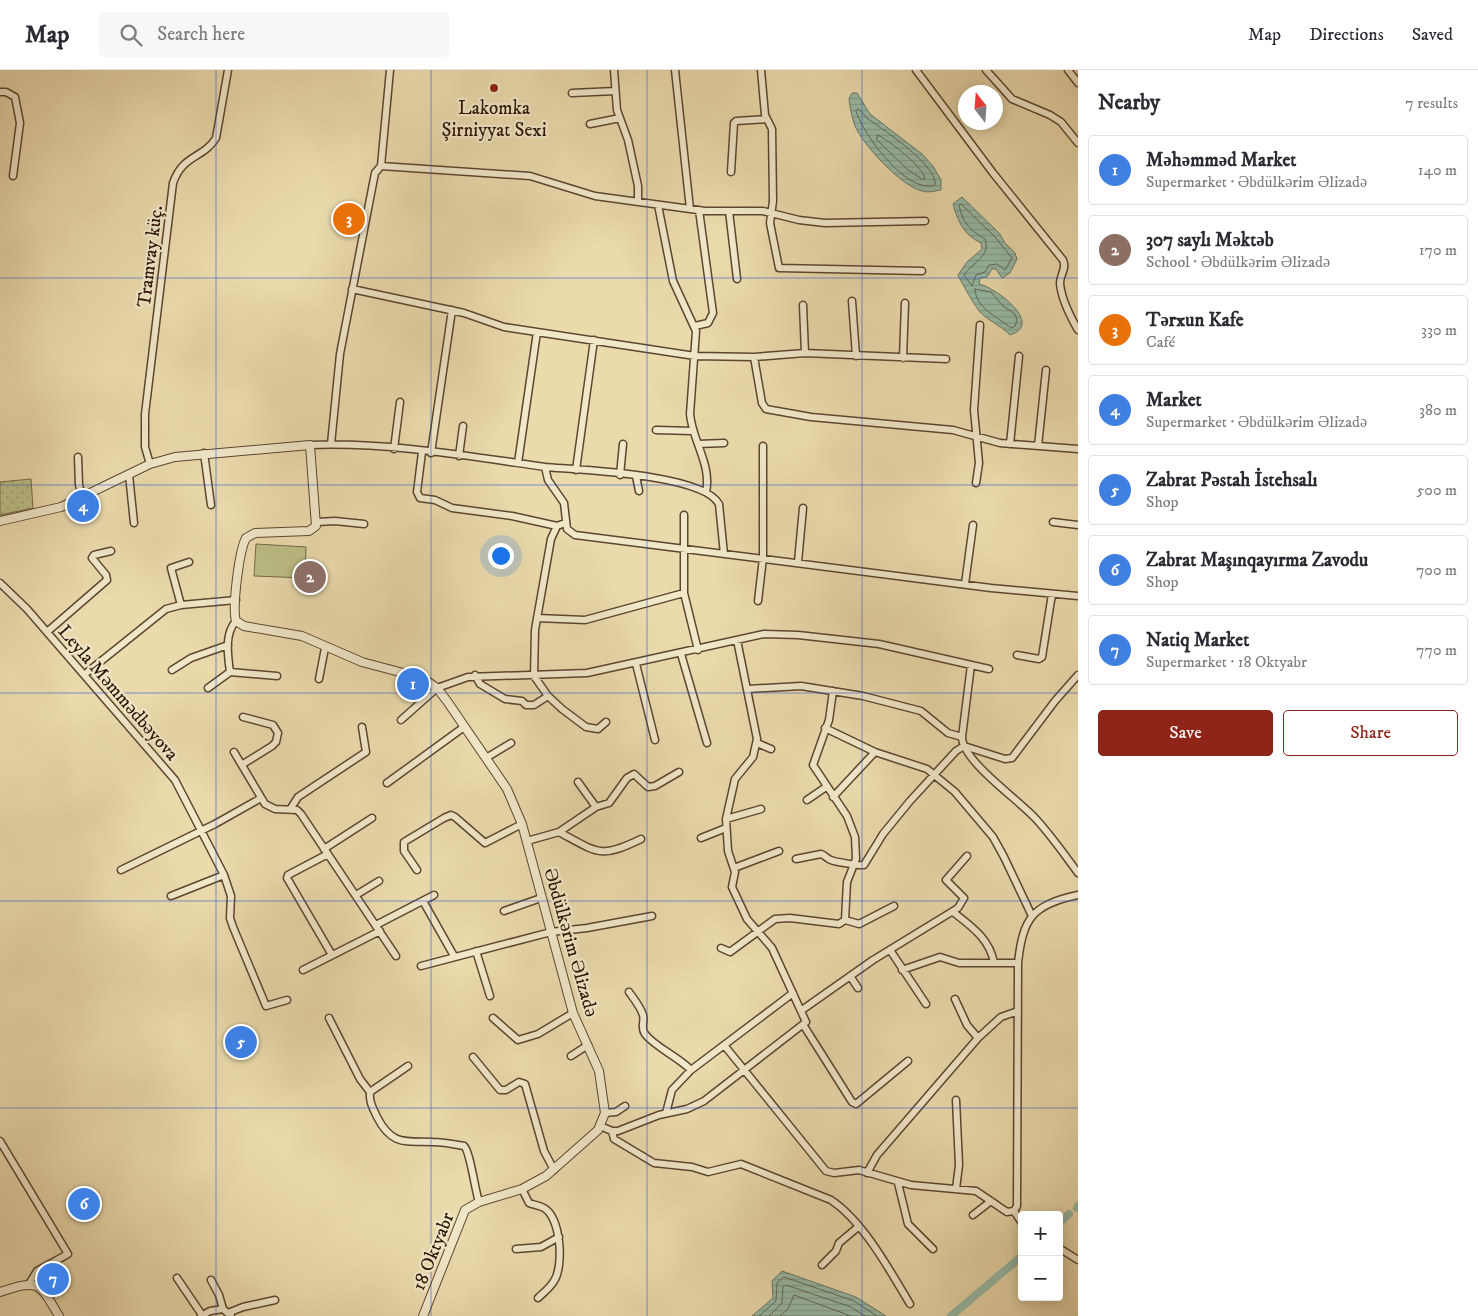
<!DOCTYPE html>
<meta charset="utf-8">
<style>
:root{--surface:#fff;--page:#f7f7f7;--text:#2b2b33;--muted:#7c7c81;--line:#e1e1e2;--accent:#8f2418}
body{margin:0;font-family:"IM FELL DW Pica",serif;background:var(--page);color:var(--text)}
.controls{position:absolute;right:15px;bottom:15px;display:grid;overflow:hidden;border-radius:5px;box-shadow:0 2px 12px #0003}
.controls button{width:45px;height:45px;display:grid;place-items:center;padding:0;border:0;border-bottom:1px solid var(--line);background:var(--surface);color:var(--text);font:25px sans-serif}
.compass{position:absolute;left:958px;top:15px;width:45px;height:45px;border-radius:50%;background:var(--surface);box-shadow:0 2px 12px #0003;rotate:343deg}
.you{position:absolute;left:500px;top:485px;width:18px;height:18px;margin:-12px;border:4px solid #fff;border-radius:50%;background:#1a73e8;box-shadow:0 0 0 8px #1a73e833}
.badge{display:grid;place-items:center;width:32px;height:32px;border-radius:50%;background:var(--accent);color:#fff;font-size:16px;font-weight:700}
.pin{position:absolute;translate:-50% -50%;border:2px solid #fff;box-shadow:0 1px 5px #0006}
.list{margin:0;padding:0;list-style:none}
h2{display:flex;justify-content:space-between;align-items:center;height:65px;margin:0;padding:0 20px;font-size:21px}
h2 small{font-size:16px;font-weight:400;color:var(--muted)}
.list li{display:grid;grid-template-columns:32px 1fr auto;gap:15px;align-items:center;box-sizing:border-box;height:70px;margin:0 10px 10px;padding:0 10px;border:1px solid var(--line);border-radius:5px}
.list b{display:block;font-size:19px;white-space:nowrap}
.list p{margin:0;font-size:16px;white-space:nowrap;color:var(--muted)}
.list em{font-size:16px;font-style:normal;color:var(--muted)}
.actions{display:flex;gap:10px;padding:15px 20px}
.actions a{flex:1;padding:11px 0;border:1px solid var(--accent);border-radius:5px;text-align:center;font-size:18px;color:var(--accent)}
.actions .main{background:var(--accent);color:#fff}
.icon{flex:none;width:28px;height:28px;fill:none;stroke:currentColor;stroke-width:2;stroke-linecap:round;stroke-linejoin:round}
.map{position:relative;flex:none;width:1078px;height:1246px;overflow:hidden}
header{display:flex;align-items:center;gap:30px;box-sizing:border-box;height:70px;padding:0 25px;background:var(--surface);border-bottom:1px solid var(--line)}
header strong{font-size:24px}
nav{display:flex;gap:28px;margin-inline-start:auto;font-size:18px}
.search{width:350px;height:45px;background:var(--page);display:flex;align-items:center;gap:12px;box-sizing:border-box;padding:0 18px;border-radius:5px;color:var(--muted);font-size:19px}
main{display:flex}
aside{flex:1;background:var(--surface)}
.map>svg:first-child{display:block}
.grass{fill:url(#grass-dots);stroke:#746946}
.pitch{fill:#bcbe86;stroke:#746946}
.water{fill:url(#water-rules);stroke:#6d7867}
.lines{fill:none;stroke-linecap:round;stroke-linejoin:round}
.shore{stroke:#626856;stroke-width:1}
.canal{stroke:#98bba8;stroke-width:8}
.minor-casing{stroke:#5c462f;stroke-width:9}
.tertiary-casing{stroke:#5c462f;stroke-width:10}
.minor{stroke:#f1e7c9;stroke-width:6}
.tertiary{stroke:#f1e7c9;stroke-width:8}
.grid{fill:none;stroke:#1d4ed8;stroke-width:1;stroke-opacity:0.55}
.poi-dot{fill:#8f2418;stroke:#f1e7c9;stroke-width:2}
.labels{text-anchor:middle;stroke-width:4.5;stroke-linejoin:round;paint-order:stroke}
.poi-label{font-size:19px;fill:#2c1405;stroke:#f1e7c9}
.street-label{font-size:19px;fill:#2c1405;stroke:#f1e7c9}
</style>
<header>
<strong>Map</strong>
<div class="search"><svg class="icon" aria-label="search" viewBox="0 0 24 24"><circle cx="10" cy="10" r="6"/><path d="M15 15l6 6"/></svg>Search here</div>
<nav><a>Map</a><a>Directions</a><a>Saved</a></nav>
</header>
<main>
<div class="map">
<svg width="1078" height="1246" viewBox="0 0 1078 1246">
<defs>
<pattern id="grass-dots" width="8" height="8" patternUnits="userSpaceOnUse" patternTransform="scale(1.25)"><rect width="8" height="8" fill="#bcbe86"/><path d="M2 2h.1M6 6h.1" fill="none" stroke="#a2a272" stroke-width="1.8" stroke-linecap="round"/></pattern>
<pattern id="water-rules" width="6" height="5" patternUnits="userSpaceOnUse" patternTransform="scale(1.25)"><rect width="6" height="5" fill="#98bba8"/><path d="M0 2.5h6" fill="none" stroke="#83a08f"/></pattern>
</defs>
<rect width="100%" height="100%" fill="#eadaac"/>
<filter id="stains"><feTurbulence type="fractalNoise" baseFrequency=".004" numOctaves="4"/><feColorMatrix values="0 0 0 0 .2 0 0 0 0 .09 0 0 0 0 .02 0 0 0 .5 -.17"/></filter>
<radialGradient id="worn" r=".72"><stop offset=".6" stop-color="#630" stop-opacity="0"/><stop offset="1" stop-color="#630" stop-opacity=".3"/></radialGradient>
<path class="grass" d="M 31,409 L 33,438 L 0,445 L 0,412 Z"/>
<path class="pitch" d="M 256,474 L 306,477 L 305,508 L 254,506 Z"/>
<path class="water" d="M 852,23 L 857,23 L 870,44 L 922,84 L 933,96 L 941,110 L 941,120 C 934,121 929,123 922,121 C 901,116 863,75 855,56 C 852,48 850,38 849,29 Z
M 962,127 L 999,163 L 1005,173 L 1015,183 L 1017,189 L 1010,203 L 1002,208 L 996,199 L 992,199 L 987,207 L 980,208 L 979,214 C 995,217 1045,254 1010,265 C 1000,255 989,251 981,243 C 977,240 960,210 958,205 L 967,192 L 982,179 L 981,173 C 964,165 958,152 953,134 Z
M 782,1201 L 856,1227 L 886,1246 L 752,1246 L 773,1228 L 772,1211 Z"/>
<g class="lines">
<path class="shore" d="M 858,39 C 862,41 864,46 868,49 C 884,60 938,96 935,115 C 908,125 863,65 856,41 Z
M 878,65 C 888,70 925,98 925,109 L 922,109 L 908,100 L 877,70 Z
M 961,134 L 995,167 L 1012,188 L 1005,200 L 997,194 L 989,195 L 985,202 L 976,205 L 972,216 L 964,205 C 973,192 991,186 985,169 C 970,160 963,153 959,136 Z
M 975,219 L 991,222 L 1003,236 L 1015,244 L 1017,250 L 1015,256 L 1011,258 C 997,246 976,239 975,219 Z
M 759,1246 L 776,1231 L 777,1213 L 784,1207 L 854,1231 L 877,1246
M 769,1246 L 782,1233 L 783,1217 L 786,1215 L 851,1237 L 865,1246
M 780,1246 L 788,1239 L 794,1225 L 851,1246"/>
<path class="canal" d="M 1077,1138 L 1078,1136
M 1059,1153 L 1069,1144
M 951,1246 L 1022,1186"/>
<g class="minor-casing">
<path id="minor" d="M 614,0 L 617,40 L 628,70 L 638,116 L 638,132
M 675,0 L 690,139
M 761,0 L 765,45 L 772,59 L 773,131 L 770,153 L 779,198 L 922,201
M 916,0 L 993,103 L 1063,190 C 1067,199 1060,204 1060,213 C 1061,229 1070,246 1078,260
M 986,0 L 1012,29 L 1050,45 L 1061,52 L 1078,73
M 1068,0 L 1078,13
M 0,22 L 6,22 L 15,27 L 20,53 L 13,106
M 572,23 L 615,21
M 590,54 L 620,48
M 381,96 L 390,0
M 731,102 L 734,53 L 736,51 L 767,49
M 658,135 L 673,211 L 696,261 L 690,344 C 692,370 712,395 706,422
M 729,141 L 737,209
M 352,219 L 464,243 L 504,257 L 695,286 L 754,287 L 805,283 L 946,289
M 852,231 L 856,286
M 803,235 L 805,283
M 695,256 L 708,253 L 713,243 L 699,140
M 754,287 L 762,333 L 766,339 L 811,347 L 953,360 L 1000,373 L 1078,379
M 903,288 L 905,233
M 656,360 L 693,361
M 331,374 L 340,284 L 375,103 L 381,96 L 530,106 L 595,126 L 705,141 L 763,141 L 799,150 L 825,153 L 925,151
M 698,374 L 724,373
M 1010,374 L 1019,286
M 310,375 C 387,372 468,386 545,397 L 548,410 L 564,433 L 567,459 L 575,465 L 991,518 L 1078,526
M 1038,376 L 1046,300
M 394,379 L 400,332
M 422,382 L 417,422 L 420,428 L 435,430 L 452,438 L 512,446 L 557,456
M 204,383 L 211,435
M 431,383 L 452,240
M 459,386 L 463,356
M 78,387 L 79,415 L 82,427
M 518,393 L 537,262
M 150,394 L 145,377 L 145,344 L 173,113 C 183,84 203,89 216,68 L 228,0
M 545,397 C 579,400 703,404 719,434 L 724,484
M 576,400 L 594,270
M 129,405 L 134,453
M 620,405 L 623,374
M 636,406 L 639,421
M 976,413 L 979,393 L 974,340 L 980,255
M 684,445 L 684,523 L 698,580
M 317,452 L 335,451 L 364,454
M 1053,452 L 1078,455
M 565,453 L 557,456 L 551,469 L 535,560 L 534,606 L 548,626 L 562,639 L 586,657 L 598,659 L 606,652
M 798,492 L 803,438
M 0,513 L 27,539 L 175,710 L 224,805 L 231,826 L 230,848 L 233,857 L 266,936 L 287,930
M 965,514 L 973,455
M 758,531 L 763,488 L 763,376
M 181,535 L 171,498 L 189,492
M 537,548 L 585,550 L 684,523
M 236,551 C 224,564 228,586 230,602 L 277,606
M 47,562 L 107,510 L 106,505 L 92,488 L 94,485 L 111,481
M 681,584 L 707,673
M 1017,585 L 1039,589 L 1042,587 L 1052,524
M 636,594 L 655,670
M 971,595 L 962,667 C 962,691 1019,730 1035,748 C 1051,765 1064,784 1078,803
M 172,600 L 191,588 L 228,575
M 85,604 L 166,539 L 181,535 L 236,530
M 475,605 L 480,614 L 505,629 L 522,631 L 526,635 L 534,635 L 548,626
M 319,609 L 325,578
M 208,618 L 230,602
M 748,619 L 801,616 L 863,626 L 921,641 L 948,663 L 962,667
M 401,650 L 437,618 L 468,607 L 587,603 L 764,564 L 798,565 L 879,574 L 989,599
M 825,658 L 875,682 L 927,699 L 955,722 L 993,767 L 1004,787 L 1032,846
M 757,673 L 771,679
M 234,682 L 265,734 L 275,739 L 297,740 L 301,744 L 396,886
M 486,688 L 511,673
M 243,694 L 272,676 L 276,672 L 278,663 L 273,655 L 243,647
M 578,712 L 596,737
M 387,713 L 464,657
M 833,727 L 875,682
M 807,730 L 826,717
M 291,738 L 298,727 L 366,682 L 362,657
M 726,749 L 761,739
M 559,762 C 598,783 600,789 641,769
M 701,768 L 726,758
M 527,771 L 559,762 L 596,737 L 609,733 L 627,708 L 634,704 L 648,717 L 655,716 L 679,702
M 324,779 L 372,748
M 328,784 L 288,805 L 287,808 L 332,885
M 796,789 L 821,784 C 825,785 827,789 831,790 C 835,792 861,796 864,795 L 883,764 L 910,731 L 956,681 L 964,676 L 1005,689 L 1012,688 L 1055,631 L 1078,605
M 734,798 L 779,781
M 121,800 L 215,754 L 261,728
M 417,800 L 404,781 L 404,772 L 444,748 L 451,745 L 455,747 L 485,773 L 522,754
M 356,825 L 379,811
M 171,826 L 224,805
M 423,831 L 454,886
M 504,841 L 541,828
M 953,842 C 971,856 990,869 994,893
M 845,850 L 859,854 L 894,836
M 376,855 L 434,825
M 721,878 L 730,882 L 775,849 L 790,848 L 839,854 L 845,850 L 847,812 L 856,789 L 855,767 L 847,746 L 813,695 L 829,650 L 833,621
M 890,880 L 926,934
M 476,881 L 490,926
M 421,896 L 551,862 L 587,858 L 652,846
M 303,900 L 380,861
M 902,900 L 940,887 L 959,893 L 1018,893
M 850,906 L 858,918
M 629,922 C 634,929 640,936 643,945 C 645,952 640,957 645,964 C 655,977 677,986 691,1000
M 955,929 L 967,955 L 978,968
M 802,940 L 873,890 L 958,838 L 964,828 L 946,810 L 967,786
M 329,948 L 360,1009 L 370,1022 C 369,1032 373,1038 377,1047 C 392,1076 405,1071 433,1072 C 443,1072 453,1074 464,1076 C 470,1081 475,1120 479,1132
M 493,948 L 518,970 L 538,964 L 573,943
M 804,956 L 852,1032 L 856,1034 L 908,991
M 724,975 L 826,1101 L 834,1103 L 859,1100 L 911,1115 L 976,1121 L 1007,1142 L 1014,1141
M 571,986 L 588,975
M 473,987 L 500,1020 L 506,1020 L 519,1012 L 525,1014 L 544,1081 L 554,1100
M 370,1022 L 408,996
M 956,1030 L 959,1095 L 956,1119
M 605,1043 L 616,1042 L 625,1036
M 666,1043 L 672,1020 L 691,1000 L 793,923
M 600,1056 L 612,1061 L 618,1061 L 659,1045 L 687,1039 L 704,1031 L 806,952 L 772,878 L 747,849 L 732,817 L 735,802 L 728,781 L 726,749 L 735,709 L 753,687 L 757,669 L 737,570
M 612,1061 L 614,1069 L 654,1093 L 692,1097 L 708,1102 L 741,1094 L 831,1130 C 864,1152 890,1201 910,1234
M 0,1071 L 68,1184 L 37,1201 L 29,1214
M 867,1103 L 877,1085 L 978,968 L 1001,947 L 1018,941
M 898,1113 L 908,1154 L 933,1179
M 522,1119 L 529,1133 C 534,1135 539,1135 544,1138 C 561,1148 564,1196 554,1211 C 550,1218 543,1223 538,1228
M 1014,1141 L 1017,1136 L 1018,893 C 1023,848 1032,835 1078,825
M 1014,1141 L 1022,1153
M 973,1145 L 991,1131
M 1059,1178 L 1078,1190
M 516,1179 L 541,1177 L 559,1167
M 822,1195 L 836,1181 L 839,1173 L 858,1157
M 177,1208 L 202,1245
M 211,1210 L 219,1225 L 223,1239
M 228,1243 L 243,1237 L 275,1230
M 201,1246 L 210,1241 L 223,1239 L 231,1246"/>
</g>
<g class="tertiary-casing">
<path id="tertiary" d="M 0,451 L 61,437 L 150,394 L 175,387 L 310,375 L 316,456 L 309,461 L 255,463 L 246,468 C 239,481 232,538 236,551 L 244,556 L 302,566 L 362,592 L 422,608 L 437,618 L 447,631 L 507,719 L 522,754 L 573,943 L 599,1001 L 605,1043 L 598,1060 L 546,1106 L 522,1119 L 479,1132 L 465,1140 L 423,1246
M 0,1222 C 39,1209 39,1212 59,1246"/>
</g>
<use href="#minor" class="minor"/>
<use href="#tertiary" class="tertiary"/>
</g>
<path class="grid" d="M 216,0 L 216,1246M 431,0 L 431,1246M 647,0 L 647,1246M 862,0 L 862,1246M 0,208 L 1078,208M 0,415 L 1078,415M 0,623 L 1078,623M 0,831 L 1078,831M 0,1038 L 1078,1038"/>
<circle class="poi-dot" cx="494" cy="18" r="5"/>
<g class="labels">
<g class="poi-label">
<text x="494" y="44">Lakomka<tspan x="494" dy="22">Şirniyyat Sexi</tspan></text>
</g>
<g class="street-label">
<text transform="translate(149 186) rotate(-83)" y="7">Tramvay küç.</text>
<text transform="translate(119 622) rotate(49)" y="7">Leyla Məmmədbəyova</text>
<text transform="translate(572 872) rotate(74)" y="7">Əbdülkərim Əlizadə</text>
<text transform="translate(432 1181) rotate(-68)" y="7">18 Oktyabr</text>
</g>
</g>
<rect width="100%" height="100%" filter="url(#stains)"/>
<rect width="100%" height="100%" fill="url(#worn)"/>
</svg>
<div class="controls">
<button>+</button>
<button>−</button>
</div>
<svg class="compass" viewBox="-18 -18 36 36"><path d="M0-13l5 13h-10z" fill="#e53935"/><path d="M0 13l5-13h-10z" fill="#7c7c81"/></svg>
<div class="you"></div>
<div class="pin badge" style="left:413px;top:614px;background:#3f7fe0">1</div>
<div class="pin badge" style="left:310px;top:507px;background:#8d6e63">2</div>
<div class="pin badge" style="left:349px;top:149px;background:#e8710a">3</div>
<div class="pin badge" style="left:83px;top:436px;background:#3f7fe0">4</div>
<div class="pin badge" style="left:241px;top:972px;background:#3f7fe0">5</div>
<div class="pin badge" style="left:84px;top:1134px;background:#3f7fe0">6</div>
<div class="pin badge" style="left:53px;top:1209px;background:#3f7fe0">7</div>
</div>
<aside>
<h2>Nearby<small>7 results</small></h2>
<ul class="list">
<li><span class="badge" style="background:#3f7fe0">1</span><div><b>Məhəmməd Market</b><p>Supermarket · Əbdülkərim Əlizadə</p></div><em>140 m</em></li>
<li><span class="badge" style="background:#8d6e63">2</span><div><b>307 saylı Məktəb</b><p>School · Əbdülkərim Əlizadə</p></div><em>170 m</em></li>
<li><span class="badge" style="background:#e8710a">3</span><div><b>Tərxun Kafe</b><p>Café</p></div><em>330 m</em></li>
<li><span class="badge" style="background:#3f7fe0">4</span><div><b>Market</b><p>Supermarket · Əbdülkərim Əlizadə</p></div><em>380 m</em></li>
<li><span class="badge" style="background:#3f7fe0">5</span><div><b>Zabrat Pəstah İstehsalı</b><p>Shop</p></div><em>500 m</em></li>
<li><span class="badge" style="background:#3f7fe0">6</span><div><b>Zabrat Maşınqayırma Zavodu</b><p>Shop</p></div><em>700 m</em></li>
<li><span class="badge" style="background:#3f7fe0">7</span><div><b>Natiq Market</b><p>Supermarket · 18 Oktyabr</p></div><em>770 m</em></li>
</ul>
<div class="actions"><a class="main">Save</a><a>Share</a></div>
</aside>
</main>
